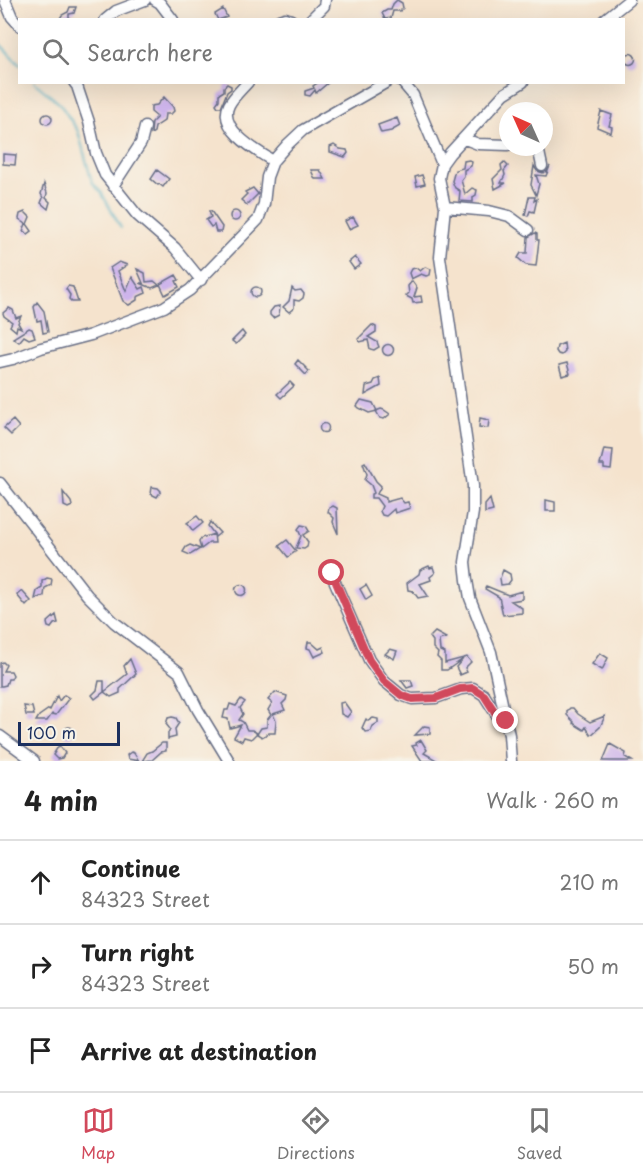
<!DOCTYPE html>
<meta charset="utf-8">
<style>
:root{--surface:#fff;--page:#f2f2f2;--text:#222;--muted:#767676;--line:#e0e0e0;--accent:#d1495b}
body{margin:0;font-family:"Playpen Sans",sans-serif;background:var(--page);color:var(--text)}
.compass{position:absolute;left:499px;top:102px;width:54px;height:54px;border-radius:50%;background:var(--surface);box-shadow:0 6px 24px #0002;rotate:315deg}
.scale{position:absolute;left:18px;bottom:15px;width:102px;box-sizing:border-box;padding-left:6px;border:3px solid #1b2f5e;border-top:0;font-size:16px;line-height:21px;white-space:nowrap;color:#1b2f5e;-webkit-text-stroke:4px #f7f3e8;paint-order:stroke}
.stop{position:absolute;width:18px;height:18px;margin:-14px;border:4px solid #d1495b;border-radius:50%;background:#fff}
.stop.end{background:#d1495b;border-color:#fff;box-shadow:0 2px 6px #0008}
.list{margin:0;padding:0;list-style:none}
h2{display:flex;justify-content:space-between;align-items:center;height:78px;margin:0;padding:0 24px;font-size:26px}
h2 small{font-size:20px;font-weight:400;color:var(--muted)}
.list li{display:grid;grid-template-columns:39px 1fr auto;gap:18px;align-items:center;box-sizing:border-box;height:84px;padding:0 24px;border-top:2px solid var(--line)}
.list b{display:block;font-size:22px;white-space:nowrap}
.list p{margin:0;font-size:20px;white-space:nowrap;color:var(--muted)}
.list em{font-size:20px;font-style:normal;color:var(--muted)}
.icon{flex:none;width:33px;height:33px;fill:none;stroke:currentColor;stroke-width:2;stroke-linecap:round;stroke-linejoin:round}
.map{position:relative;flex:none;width:643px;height:761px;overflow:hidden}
.search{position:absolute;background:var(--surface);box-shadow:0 6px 24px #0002;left:18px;right:18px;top:18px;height:66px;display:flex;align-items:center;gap:15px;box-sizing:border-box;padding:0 21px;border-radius:0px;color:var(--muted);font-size:22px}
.sheet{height:330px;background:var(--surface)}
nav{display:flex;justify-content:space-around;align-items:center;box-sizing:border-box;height:84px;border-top:2px solid var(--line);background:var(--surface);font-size:16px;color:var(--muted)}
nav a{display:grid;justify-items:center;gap:3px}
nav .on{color:var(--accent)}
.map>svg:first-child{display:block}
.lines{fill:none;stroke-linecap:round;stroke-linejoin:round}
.stream{stroke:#44acc3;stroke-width:2}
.building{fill:#cdb4eb}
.minor-casing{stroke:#676e85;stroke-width:13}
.minor{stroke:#fff;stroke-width:10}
.route{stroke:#d1495b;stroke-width:8}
</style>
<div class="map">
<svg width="643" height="761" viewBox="0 0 643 761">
<rect width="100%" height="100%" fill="#f7f3e8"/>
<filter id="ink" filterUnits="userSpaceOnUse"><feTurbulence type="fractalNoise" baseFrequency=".0167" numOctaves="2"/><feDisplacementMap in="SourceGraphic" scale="12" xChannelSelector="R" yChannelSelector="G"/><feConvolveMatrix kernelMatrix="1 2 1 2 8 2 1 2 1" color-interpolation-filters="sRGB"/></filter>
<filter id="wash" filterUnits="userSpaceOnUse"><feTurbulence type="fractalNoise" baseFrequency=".008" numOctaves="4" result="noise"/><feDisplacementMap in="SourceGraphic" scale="24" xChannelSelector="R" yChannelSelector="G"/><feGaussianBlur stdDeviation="1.35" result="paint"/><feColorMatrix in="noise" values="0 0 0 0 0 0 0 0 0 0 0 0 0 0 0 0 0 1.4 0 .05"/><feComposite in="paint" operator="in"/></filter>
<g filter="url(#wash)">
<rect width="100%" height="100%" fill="#f5e3cd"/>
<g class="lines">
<path class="stream" d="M 0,44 L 20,65
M 34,82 L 60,104 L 78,131 L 92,182 L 101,192 L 121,228"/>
</g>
<g id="blocks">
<path class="building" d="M 397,0 L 402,3 L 403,8 L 400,11 L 393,11 L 391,18 L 385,19 L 382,13 L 387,10 L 391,10 L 393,4 Z
M 70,7 L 76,7 L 74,13 L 69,14 L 69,20 L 59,20 L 62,15 L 68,12 Z
M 223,9 L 227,17 L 218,20 L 215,14 Z
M624.5 59a5.5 5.5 0 1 1 11 0a5.5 5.5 0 1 1-11 0Z
M 319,82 L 329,82 L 316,93 L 315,90 L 310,96 L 305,95 L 305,91 L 314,88 L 313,86 Z
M 227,84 L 231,86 L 231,89 L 227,92 L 221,107 L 218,107 L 216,104 L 219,100 L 219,94 L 224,91 L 224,87 Z
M 164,97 L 173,107 L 174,111 L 171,114 L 165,114 L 164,121 L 155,127 L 154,132 L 151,134 L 152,122 L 157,117 L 151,112 L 151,106 L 157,105 Z
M 601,111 L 612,115 L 609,126 L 612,127 L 611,133 L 597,127 Z
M42 119a5 5 0 1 1 10 0a5 5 0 1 1-10 0Z
M 397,118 L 400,126 L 391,131 L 381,133 L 378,125 Z
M 334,145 L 340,149 L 347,150 L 348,153 L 345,157 L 330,152 L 330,147 Z
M 3,154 L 16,155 L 15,165 L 3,164 Z
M 469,160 L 472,162 L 471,166 L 464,170 L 464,176 L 461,180 L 465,194 L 472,188 L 477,190 L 476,195 L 473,197 L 473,202 L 459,201 L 460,191 L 455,188 L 452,181 L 455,170 L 463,168 L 464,161 Z
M 504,162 L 508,166 L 504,171 L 505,175 L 501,183 L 506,183 L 495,189 L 493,179 L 502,170 L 501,165 Z
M 534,166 L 537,171 L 543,173 L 547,171 L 550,166 L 546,176 L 536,175 L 539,184 L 536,195 L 531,185 Z
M 157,170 L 169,179 L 163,187 L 159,184 L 158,185 L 151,179 Z
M 311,170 L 320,170 L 325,179 L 315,179 Z
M 422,175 L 425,184 L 417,186 L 415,177 Z
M 44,184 L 47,193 L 46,198 L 50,202 L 48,209 L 41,203 L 43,198 L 41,194 Z
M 253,188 L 258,194 L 247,205 L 241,200 L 247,194 L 245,192 Z
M 529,197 L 535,197 L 534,201 L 537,199 L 534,212 L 530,211 L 528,216 L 525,215 Z
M 209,211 L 211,211 L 222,227 L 221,232 L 216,232 L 214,225 L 211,227 L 206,220 L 211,217 Z
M230 216a5 5 0 1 1 10 0a5 5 0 1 1-10 0Z
M 25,212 L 30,217 L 27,224 L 32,231 L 28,234 L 23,231 L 26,224 L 19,219 L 20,214 Z
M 353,217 L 358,225 L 349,229 L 345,221 Z
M 535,233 L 537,234 L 537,240 L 539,240 L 536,266 L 526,265 L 518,258 L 521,253 L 527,253 L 528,237 Z
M 355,257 L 361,264 L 354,269 L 349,262 Z
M 119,262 L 127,265 L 118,271 L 126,291 L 132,277 L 140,289 L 144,287 L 146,293 L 137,297 L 137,300 L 129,305 L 123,301 L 110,268 Z
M 425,267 L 431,269 L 430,275 L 426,276 L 421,274 L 411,279 L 409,273 L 411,269 L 416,268 L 420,271 Z
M 137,269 L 145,273 L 146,282 L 154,281 L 159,285 L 152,288 L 140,283 L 143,283 Z
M 176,275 L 179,280 L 176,281 L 179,287 L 165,295 L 160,284 Z
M 412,281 L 417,288 L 414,297 L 421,296 L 422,302 L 413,303 L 412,299 L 406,296 L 409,293 L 408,286 Z
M 68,286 L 73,287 L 78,302 L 72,302 L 69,299 L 70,295 L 66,289 Z
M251 292a5 5 0 1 1 10 0a5 5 0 1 1-10 0Z
M 292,288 L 295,291 L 301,290 L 304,294 L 303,298 L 299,301 L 294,300 L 294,308 L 289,312 L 283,307 L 289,301 Z
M 37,302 L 44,311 L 48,332 L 43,333 L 41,320 L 37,321 L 34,307 Z
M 280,306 L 279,315 L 273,318 L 270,315 L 270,312 L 274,307 Z
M 9,308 L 13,310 L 16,318 L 21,316 L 18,323 L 21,328 L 17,326 L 16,331 L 10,326 L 12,322 L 4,316 L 3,313 Z
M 372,325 L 376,327 L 376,332 L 368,337 L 377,342 L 379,347 L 374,350 L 370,349 L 368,340 L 360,342 L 358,339 Z
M 29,328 L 32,329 L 35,337 L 29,339 L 24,336 L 19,342 L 13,338 Z
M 242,331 L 245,335 L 236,344 L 232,341 Z
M 564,343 L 565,352 L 562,355 L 558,354 L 556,351 L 557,346 Z
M382.5 350a5.5 5.5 0 1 1 11 0a5.5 5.5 0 1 1-11 0Z
M 298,360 L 309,371 L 306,375 L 295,364 Z
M 567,363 L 570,374 L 562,376 L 559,365 Z
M 380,378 L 381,386 L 365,395 L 366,386 L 373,384 L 375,380 Z
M 290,382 L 294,386 L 281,398 L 277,394 Z
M 361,400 L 373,403 L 377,411 L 369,413 L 359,408 L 357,406 Z
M 381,409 L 384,410 L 390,414 L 384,419 L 380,418 L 376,411 Z
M 480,418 L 489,420 L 488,428 L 479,427 Z
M 13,420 L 19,427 L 11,435 L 4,428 Z
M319.5 428a4.5 4.5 0 1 1 9 0a4.5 4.5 0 1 1-9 0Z
M 604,449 L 613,450 L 611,470 L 604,469 L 604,465 L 600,465 Z
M 365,462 L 376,481 L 381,486 L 377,494 L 386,498 L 386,502 L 400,498 L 404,503 L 408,502 L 410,508 L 395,513 L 394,509 L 386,516 L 382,515 L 380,511 L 382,506 L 376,498 L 371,498 L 371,494 L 374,493 L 371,485 L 365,480 L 367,474 L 363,463 Z
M 152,487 L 158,488 L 161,491 L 157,497 L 151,494 Z
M 63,492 L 71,502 L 72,506 L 68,508 L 64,506 Z
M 490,499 L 493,511 L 485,513 L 485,505 Z
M 546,500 L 555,502 L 555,511 L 546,511 Z
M 333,506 L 337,508 L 338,534 L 333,522 L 334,518 L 328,512 L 329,508 Z
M 197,516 L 203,523 L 193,531 L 187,523 Z
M 210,522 L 220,533 L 215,537 L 214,534 L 215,543 L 209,543 L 201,549 L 199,542 L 201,538 L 214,534 L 208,526 Z
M 301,525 L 306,526 L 309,531 L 303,535 L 308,542 L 307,547 L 304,549 L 296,548 L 301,536 L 298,529 Z
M 287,540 L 296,551 L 288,557 L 279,546 Z
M 190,545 L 200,549 L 190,555 L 183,552 L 186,547 Z
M 429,566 L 430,568 L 433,567 L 435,573 L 430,577 L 431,580 L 420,584 L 428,596 L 418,598 L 413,591 L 408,590 L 407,583 L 419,574 L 420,570 Z
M 503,570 L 510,574 L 511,580 L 508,584 L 501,585 L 500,578 Z
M 47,578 L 52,579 L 51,585 L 45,588 L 44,596 L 35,599 L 37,591 L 42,588 L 42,581 Z
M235.5 590a5.5 5.5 0 1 1 11 0a5.5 5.5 0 1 1-11 0Z
M 366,585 L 372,596 L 366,600 L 360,589 Z
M 486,586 L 508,595 L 522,591 L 522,599 L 511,601 L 522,608 L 522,613 L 503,615 L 499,597 L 485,589 Z
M 22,591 L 31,601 L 26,606 L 17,595 Z
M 56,615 L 58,623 L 54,624 L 51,628 L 48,627 L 47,623 Z
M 435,632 L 446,638 L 439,640 L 440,651 L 445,653 L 445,663 L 467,657 L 471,662 L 465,668 L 467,672 L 460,675 L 456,667 L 463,659 L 447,670 L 441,670 L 441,661 L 437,657 L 438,653 L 433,648 L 433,641 L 430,637 Z
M 308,642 L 311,642 L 319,649 L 323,647 L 325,652 L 314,657 L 310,649 L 307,648 Z
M 390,649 L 397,651 L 394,659 L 385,654 Z
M 600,653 L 608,658 L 602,670 L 592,664 Z
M 130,659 L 136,674 L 120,689 L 120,693 L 111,697 L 104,692 L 95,699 L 92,695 L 97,690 L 99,681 L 104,681 L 104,692 L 127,674 L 124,666 Z
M 3,662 L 6,665 L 3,671 L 11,671 L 13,675 L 11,679 L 8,679 L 6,685 L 2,686 L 0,686 L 0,663 Z
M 401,680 L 411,680 L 413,686 L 407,688 Z
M 275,692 L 287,696 L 286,700 L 282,704 L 285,710 L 273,714 L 276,721 L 275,733 L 269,733 L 262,737 L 257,734 L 261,728 L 267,727 L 267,720 L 271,715 L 268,710 L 272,703 L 268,700 Z
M 64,695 L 69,698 L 56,715 L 52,714 L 47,721 L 36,721 L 39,716 L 49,709 L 50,710 L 57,696 L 59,701 Z
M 241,699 L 245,702 L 240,708 L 243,714 L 239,720 L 243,722 L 247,730 L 252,730 L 257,733 L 251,739 L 244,737 L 242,741 L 234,737 L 241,725 L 230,728 L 228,719 L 223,718 L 225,710 L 228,710 L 230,704 L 236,706 Z
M 344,702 L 351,712 L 347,717 L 341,714 L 340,703 Z
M 24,706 L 32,707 L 34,715 L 26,715 Z
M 570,708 L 573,708 L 578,714 L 590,722 L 605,716 L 600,727 L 591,735 L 586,727 L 584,730 L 573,723 L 574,722 L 567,715 L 567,711 Z
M 172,717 L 176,718 L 179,723 L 175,729 L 176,737 L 168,739 L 168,733 L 170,729 L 166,724 L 168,718 Z
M 373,718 L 378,719 L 378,723 L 373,726 L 371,731 L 365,732 L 362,728 L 366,719 L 368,721 Z
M 424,726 L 430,727 L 430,734 L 415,735 Z
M64 732a5 5 0 1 1 10 0a5 5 0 1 1-10 0Z
M 421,740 L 427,750 L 424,753 L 438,761 L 422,761 L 412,746 L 417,745 L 416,743 Z
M 162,743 L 166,743 L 166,751 L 161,752 L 152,760 L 142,761 L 147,753 L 152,751 Z
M 610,744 L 626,753 L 625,757 L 632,761 L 603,761 Z
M 59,745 L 65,753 L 62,758 L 57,759 L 53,755 Z
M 131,752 L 134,753 L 139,761 L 128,759 L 127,755 Z"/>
</g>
</g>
<g filter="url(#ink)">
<use href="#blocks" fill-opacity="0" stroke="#676e85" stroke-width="1.5"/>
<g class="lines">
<g class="minor-casing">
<path id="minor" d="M 5,0 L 12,17 L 20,26
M 155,0 L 160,3 L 173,20
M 105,20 L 116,11 L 145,0
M 279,20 L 285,18 L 291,20
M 310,20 L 324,6 L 325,0
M 604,20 L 629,0
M 74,82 L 77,86 L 89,122 L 96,153 L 105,175 L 137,215 L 175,248 L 201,280
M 248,82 C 242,89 233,97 229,105 C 217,129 257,151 273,161
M 402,82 L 413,95 L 442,164
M 465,139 L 478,144 L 508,145
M 527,147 L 539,152 L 542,166
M 113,186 L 141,143 L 145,127
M 445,207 L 489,211 L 509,216 L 528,230
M 0,362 L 13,359 L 41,348 L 91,335 L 135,318 L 164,307 L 190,290 L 258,220 L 264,204 L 267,177 L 273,161 L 287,145 L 303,130 L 387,82
M 0,483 L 87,595 L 114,622 L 179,672 L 198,710 L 229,761
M 331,573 L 369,660 L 384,681 L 401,695 L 412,699 L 436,698 L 461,689 L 473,688 L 484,695 L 496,714 L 506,721
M 0,736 L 34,761
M 511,761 L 509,735 L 491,652 L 470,598 L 467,580 L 465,562 L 473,512 L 473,486 L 440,257 L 445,207 L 439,178 L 442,164 L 450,153 L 504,94 L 523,82"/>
</g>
<use href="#minor" class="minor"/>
</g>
</g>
<g class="lines" filter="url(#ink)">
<path class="route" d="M 332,573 L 369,660 L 384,681 L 401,695 L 412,699 L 436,698 L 460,689 L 473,688 L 484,695 L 496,714 L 506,721"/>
</g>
</svg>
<svg class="compass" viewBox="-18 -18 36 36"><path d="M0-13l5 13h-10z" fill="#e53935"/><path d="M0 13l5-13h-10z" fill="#767676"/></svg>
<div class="scale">100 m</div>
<div class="stop" style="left:332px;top:573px"></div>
<div class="stop end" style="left:506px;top:721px"></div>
<div class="search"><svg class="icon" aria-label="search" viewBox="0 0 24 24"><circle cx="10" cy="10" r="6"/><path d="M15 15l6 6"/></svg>Search here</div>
</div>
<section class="sheet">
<h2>4 min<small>Walk · 260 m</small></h2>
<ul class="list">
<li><svg class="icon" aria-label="ahead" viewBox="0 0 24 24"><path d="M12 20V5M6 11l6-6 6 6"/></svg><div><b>Continue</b><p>84323 Street</p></div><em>210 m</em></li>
<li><svg class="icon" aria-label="right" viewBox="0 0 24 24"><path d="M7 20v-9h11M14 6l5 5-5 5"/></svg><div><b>Turn right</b><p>84323 Street</p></div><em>50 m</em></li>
<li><svg class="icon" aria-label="arrive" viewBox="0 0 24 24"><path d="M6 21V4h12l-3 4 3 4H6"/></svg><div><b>Arrive at destination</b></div></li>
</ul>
</section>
<nav>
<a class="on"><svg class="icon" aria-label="map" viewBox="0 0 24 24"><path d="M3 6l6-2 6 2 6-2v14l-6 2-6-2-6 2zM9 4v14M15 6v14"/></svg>Map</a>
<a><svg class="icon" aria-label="directions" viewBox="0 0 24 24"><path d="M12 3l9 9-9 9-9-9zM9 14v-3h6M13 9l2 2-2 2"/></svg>Directions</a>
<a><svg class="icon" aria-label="saved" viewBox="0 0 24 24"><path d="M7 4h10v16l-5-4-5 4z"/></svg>Saved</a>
</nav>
